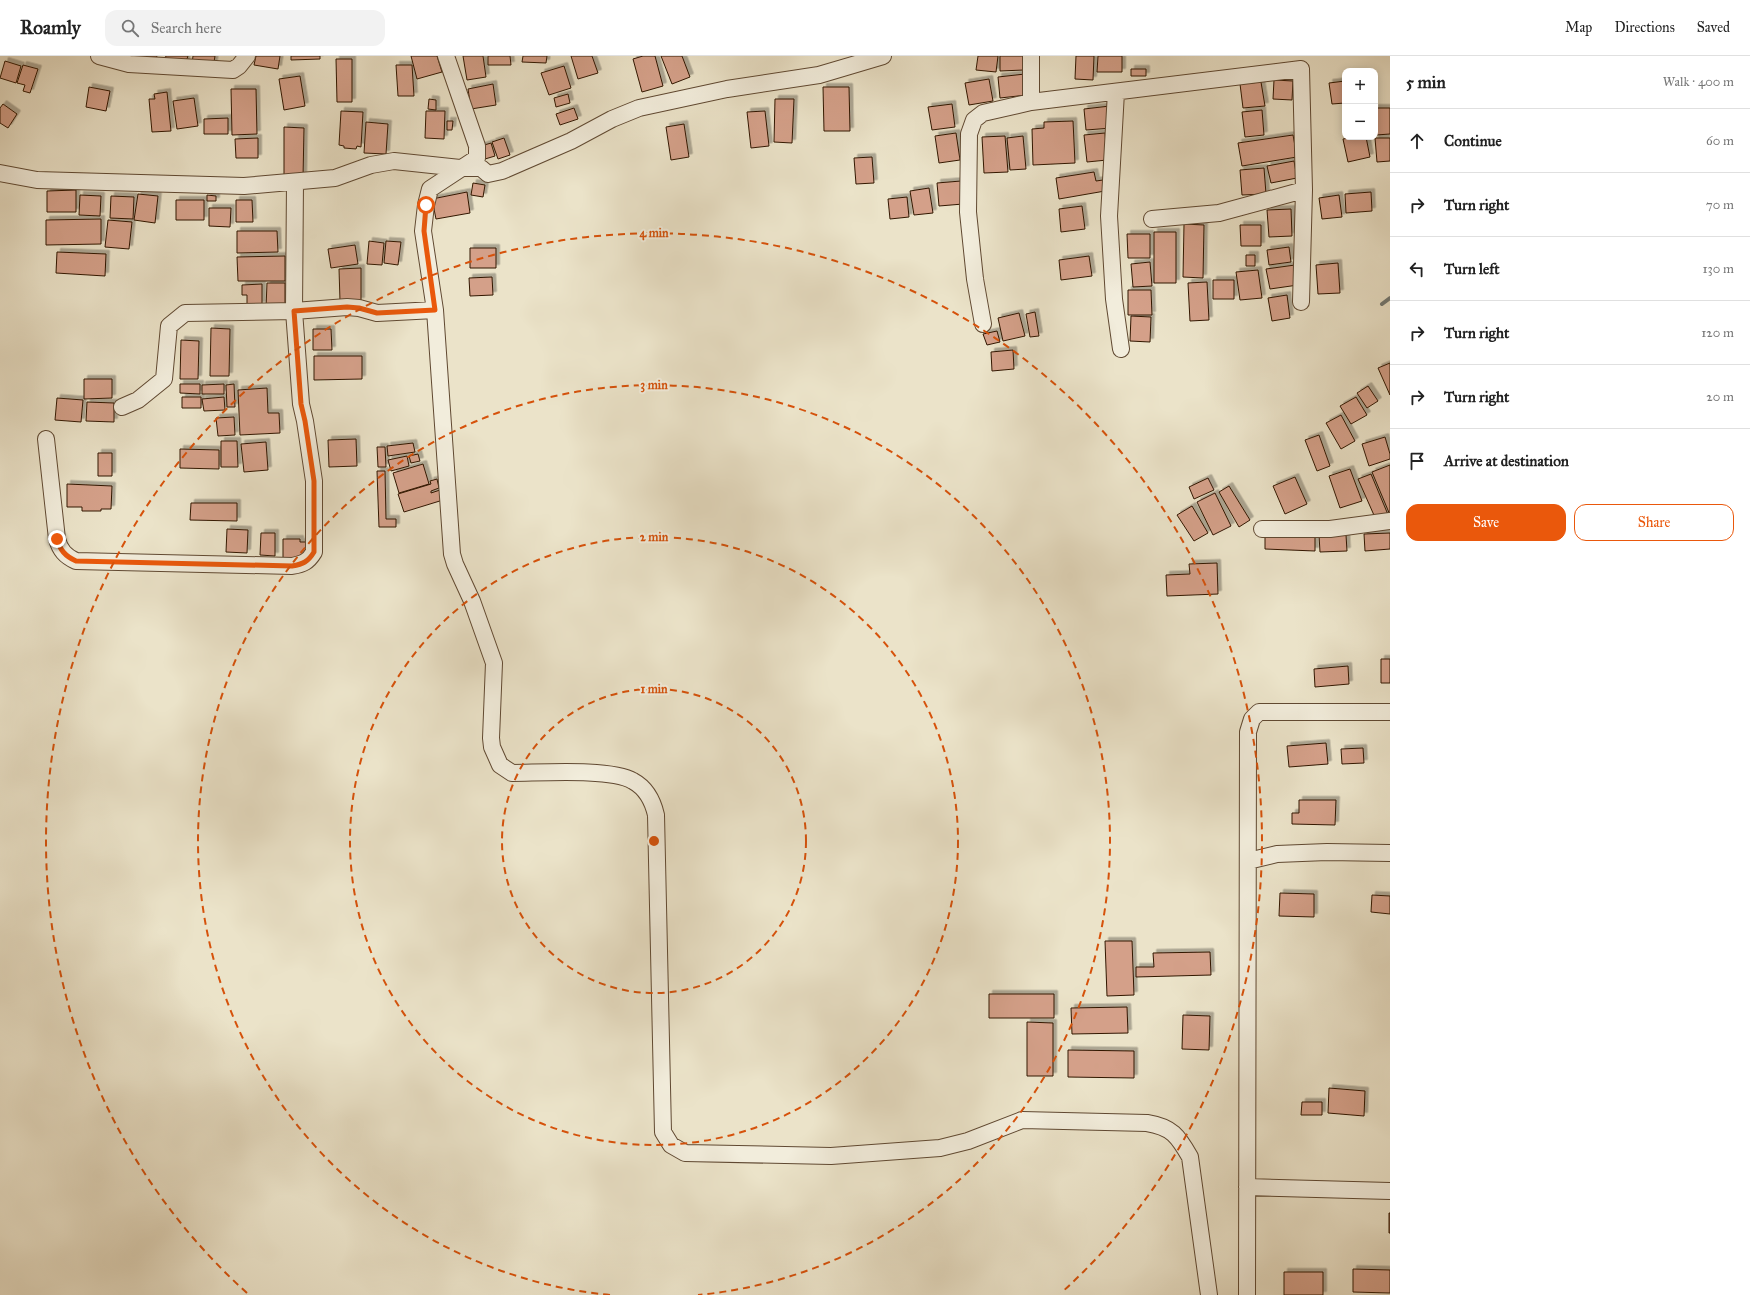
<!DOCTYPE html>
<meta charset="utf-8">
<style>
:root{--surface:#fff;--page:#f2f2f2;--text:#222;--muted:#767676;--line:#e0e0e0;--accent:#ea580c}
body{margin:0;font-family:"IM FELL Great Primer",serif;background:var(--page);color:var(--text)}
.controls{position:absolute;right:12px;top:12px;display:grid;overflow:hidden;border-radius:8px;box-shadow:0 2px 10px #0003}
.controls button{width:36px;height:36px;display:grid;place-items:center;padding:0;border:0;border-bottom:1px solid var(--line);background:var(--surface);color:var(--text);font:20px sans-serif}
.stop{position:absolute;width:12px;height:12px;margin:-9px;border:3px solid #ea580c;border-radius:50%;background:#fff}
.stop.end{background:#ea580c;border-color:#fff;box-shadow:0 1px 4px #0008}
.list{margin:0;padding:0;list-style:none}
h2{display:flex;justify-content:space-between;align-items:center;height:52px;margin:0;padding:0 16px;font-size:17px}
h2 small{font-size:13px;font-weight:400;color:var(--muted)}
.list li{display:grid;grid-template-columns:26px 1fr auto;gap:12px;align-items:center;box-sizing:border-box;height:64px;padding:0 16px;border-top:1px solid var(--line)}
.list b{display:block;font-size:15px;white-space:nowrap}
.list em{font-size:13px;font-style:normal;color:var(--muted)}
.actions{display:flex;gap:8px;padding:12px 16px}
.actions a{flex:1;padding:9px 0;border:1px solid var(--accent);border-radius:12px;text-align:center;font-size:14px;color:var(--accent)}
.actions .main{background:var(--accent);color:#fff}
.icon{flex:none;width:22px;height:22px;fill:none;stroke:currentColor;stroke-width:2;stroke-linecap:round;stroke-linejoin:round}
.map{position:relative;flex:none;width:1390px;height:1239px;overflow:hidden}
header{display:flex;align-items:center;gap:24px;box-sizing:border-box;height:56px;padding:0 20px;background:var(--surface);border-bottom:1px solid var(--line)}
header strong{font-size:19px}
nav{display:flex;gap:22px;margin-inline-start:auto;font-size:14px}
.search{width:280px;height:36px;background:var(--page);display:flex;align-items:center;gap:10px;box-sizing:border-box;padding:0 14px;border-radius:12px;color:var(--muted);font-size:15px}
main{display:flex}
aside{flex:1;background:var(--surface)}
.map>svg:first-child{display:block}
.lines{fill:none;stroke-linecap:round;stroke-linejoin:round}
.stream{stroke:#727974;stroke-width:4}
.building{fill:#d4a089;stroke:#311600;filter:url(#shadow)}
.minor-casing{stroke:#604932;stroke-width:18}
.minor{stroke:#f2eddc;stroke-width:16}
.route{stroke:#ea580c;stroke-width:5}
.ring{fill:none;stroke:#d6520b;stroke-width:2;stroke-dasharray:7 5}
.centre{fill:#d6520b;stroke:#f2eddc;stroke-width:2}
.ring-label{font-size:12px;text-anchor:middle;font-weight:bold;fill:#d6520b;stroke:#f2eddc;stroke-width:4;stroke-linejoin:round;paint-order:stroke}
</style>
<header>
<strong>Roamly</strong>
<div class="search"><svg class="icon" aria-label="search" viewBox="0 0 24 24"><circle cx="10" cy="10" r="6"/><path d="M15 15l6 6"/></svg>Search here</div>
<nav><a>Map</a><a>Directions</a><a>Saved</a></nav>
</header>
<main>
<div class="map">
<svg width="1390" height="1239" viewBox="0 0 1390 1239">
<defs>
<filter id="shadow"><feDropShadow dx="3.5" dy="-3.5" stdDeviation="0" flood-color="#0004"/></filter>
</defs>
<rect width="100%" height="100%" fill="#ebe3c9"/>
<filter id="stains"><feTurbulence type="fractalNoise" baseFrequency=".005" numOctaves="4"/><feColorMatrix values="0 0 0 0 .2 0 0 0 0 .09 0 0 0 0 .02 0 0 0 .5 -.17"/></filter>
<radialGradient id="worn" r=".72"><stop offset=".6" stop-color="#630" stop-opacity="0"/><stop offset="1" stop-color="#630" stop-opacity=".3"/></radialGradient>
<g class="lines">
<path class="stream" d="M 1382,248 L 1390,242"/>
</g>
<path class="building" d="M 141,0 L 157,0 L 156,3 Z
M 166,0 L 188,0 L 185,8 L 165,2 Z
M 193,0 L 215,0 L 213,12 L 192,8 Z
M 256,0 L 280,0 L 278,13 L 254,9 Z
M 291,0 L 320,0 L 320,3 L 291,4 Z
M 411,0 L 437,0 L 442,16 L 417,23 Z
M 463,0 L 483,0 L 486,21 L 467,24 Z
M 488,0 L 510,0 L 511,9 L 488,9 Z
M 523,0 L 547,0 L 546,7 L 522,6 Z
M 571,0 L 592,0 L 598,17 L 578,23 Z
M 643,0 L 655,0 L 663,30 L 642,36 L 633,3 Z
M 661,0 L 682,0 L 690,21 L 672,28 Z
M 978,0 L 998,0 L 996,16 L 976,14 Z
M 1000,0 L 1023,0 L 1024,14 L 1000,15 Z
M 1076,0 L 1094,0 L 1093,24 L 1075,23 Z
M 1098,0 L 1122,0 L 1122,16 L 1097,16 Z
M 336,3 L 352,3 L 352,46 L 337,46 Z
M 5,5 L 21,10 L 16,27 L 0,22 Z
M 23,9 L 38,13 L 30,37 L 23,35 L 25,29 L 17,27 Z
M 396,9 L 412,9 L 414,40 L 398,40 Z
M 564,10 L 571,32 L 549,39 L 541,17 Z
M 1131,13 L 1146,13 L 1146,20 L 1131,20 Z
M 1025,18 L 1027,39 L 1000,42 L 998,21 Z
M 300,20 L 305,50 L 284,54 L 279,23 Z
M 989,23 L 993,45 L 969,49 L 965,27 Z
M 1274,24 L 1293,25 L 1292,44 L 1273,43 Z
M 1345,25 L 1345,47 L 1332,48 L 1329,27 Z
M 1261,26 L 1265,50 L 1243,52 L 1240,28 Z
M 493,28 L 496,49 L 471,53 L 468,33 Z
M 89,31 L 110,35 L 106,55 L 86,51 Z
M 823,31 L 849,31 L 850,75 L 824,75 Z
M 231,33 L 256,33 L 257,78 L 232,79 Z
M 167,36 L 171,75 L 152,76 L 149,43 L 155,43 L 154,38 Z
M 568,38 L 570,47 L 556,51 L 554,42 Z
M 194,42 L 198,70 L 177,73 L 173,45 Z
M 429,43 L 436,44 L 436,54 L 428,53 Z
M 775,43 L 794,43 L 792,87 L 774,86 Z
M 3,48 L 17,58 L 8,72 L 0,67 L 0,52 Z
M 952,48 L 955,71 L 932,74 L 928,51 Z
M 1110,50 L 1112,72 L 1086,74 L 1084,53 Z
M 574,52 L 578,63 L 560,69 L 556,58 Z
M 1375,52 L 1390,52 L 1390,78 L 1376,79 Z
M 1262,54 L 1264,79 L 1245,81 L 1242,56 Z
M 341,55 L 363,56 L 361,91 L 357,90 L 356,93 L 344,92 L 344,90 L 339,89 Z
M 426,55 L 445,55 L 444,83 L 425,82 Z
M 765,55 L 769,90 L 751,92 L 747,56 Z
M 228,62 L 228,78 L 204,78 L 204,63 Z
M 447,65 L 453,65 L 452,74 L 447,74 Z
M 1073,65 L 1075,107 L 1033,109 L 1032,73 L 1044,72 L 1044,66 Z
M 366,66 L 388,68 L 386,98 L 364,97 Z
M 684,68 L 689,101 L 671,104 L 666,71 Z
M 284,71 L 304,72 L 303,122 L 284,122 Z
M 956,77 L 960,104 L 939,107 L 935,80 Z
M 1105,77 L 1107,104 L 1087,106 L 1084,79 Z
M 1293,79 L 1297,101 L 1242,110 L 1238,87 Z
M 1005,80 L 1008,116 L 984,117 L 982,81 Z
M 1023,80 L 1026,113 L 1010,114 L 1007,82 Z
M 1354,81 L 1366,81 L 1370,101 L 1348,106 L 1343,83 Z
M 258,82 L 258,102 L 236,102 L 235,83 Z
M 504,82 L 510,99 L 498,103 L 492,86 Z
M 1375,82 L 1390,82 L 1390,105 L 1377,106 Z
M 491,87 L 495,100 L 485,103 L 481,90 Z
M 872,101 L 874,127 L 856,128 L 854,102 Z
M 1294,105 L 1297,122 L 1271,127 L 1267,110 Z
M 1264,112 L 1266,138 L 1242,139 L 1240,114 Z
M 1094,116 L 1096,125 L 1103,124 L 1105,135 L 1059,143 L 1056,122 Z
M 961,125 L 963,148 L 939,150 L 937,127 Z
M 473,127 L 485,129 L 483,141 L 471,139 Z
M 929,132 L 933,157 L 914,159 L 910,135 Z
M 76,134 L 76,156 L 47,156 L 47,135 Z
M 467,136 L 470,157 L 436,163 L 432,143 Z
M 1371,136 L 1372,155 L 1346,157 L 1345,138 Z
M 138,138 L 158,140 L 155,167 L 134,164 Z
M 80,139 L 101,140 L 100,160 L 79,159 Z
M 207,139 L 216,140 L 216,145 L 207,145 Z
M 1339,139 L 1342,161 L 1322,163 L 1319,142 Z
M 111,140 L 134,141 L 133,163 L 110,162 Z
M 907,141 L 909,161 L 890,163 L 888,143 Z
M 176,144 L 204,144 L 204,164 L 176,164 Z
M 236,144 L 252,144 L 253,166 L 236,166 Z
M 1082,150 L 1085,173 L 1061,176 L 1059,153 Z
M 209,152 L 231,152 L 230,171 L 209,170 Z
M 1291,153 L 1292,180 L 1269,181 L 1267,154 Z
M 101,163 L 101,188 L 46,189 L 46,164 Z
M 108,164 L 132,166 L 129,193 L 105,191 Z
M 1184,168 L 1204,169 L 1203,222 L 1183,221 Z
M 1240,169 L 1261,169 L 1261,190 L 1241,190 Z
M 237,175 L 277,175 L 278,196 L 237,197 Z
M 1154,176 L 1176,176 L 1176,227 L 1154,227 Z
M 1127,178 L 1150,178 L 1150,202 L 1128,202 Z
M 369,185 L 384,187 L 382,209 L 367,208 Z
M 386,185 L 401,186 L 398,209 L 384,207 Z
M 355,189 L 358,208 L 331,212 L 328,193 Z
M 1289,191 L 1291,206 L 1269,209 L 1267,194 Z
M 470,192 L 496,192 L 496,212 L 470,212 Z
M 57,196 L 106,198 L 105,220 L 56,217 Z
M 1246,199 L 1255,199 L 1255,210 L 1246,210 Z
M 285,200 L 285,225 L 238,225 L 237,201 Z
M 1089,200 L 1092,220 L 1061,224 L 1059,204 Z
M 1150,206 L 1152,230 L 1133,231 L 1131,208 Z
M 1338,207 L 1340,237 L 1318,238 L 1316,209 Z
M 1295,209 L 1298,229 L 1270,233 L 1266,213 Z
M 361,212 L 361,245 L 340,245 L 339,213 Z
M 1258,214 L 1262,242 L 1240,244 L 1236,216 Z
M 492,221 L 493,239 L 470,240 L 469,222 Z
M 1213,224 L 1234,224 L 1234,243 L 1213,243 Z
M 1207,226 L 1209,264 L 1190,265 L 1188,227 Z
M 267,227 L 285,227 L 285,252 L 266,252 Z
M 262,228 L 262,249 L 247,249 L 247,239 L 242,239 L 242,229 Z
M 1128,234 L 1151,234 L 1152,259 L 1128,259 Z
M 1287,239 L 1290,262 L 1272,265 L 1268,242 Z
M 1035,256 L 1039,280 L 1030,281 L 1026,258 Z
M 1019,257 L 1025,280 L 1003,285 L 998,262 Z
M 1131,260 L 1151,261 L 1150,286 L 1130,285 Z
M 211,272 L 230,273 L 229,320 L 210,320 Z
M 313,273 L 331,273 L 332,294 L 313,294 Z
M 997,275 L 1000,286 L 987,289 L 983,278 Z
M 181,284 L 199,285 L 198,323 L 180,323 Z
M 1013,294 L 1014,313 L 992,315 L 991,296 Z
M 314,300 L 362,300 L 362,323 L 314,324 Z
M 1390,307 L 1390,339 L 1378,312 Z
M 84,323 L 112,323 L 112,342 L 84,343 Z
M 180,328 L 200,328 L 200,338 L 180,337 Z
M 224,328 L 224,338 L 202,338 L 202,329 Z
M 234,328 L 235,351 L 227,351 L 226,329 Z
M 1368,330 L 1378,345 L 1367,352 L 1357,337 Z
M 267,332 L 268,357 L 279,357 L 280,377 L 240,379 L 238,334 Z
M 182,341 L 201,341 L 201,352 L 182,352 Z
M 224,341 L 225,354 L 204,355 L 202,343 Z
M 1356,341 L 1367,359 L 1351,368 L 1340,350 Z
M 57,342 L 83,344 L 81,366 L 55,364 Z
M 87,346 L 114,347 L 114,366 L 86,365 Z
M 1341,359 L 1355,385 L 1341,393 L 1326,367 Z
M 234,361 L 235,379 L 218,380 L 216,362 Z
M 1319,379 L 1330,410 L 1317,415 L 1305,384 Z
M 1385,381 L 1390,398 L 1390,403 L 1369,410 L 1362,388 Z
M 356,383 L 357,410 L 329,411 L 328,384 Z
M 221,385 L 237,385 L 238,411 L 221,411 Z
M 266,386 L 268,414 L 244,416 L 241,388 Z
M 413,387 L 415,396 L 388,400 L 387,390 Z
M 377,391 L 385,391 L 386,411 L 378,411 Z
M 180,393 L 219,394 L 219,413 L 180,412 Z
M 98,397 L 112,397 L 112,420 L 98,420 Z
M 418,398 L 420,405 L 411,407 L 409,400 Z
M 407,400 L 409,410 L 391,415 L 388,404 Z
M 423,408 L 429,428 L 399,437 L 393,417 Z
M 1390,409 L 1390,459 L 1372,416 Z
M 1350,413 L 1362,445 L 1340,452 L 1329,420 Z
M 377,415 L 385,415 L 386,463 L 396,463 L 396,471 L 379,471 Z
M 1371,418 L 1389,461 L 1377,466 L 1358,423 Z
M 1295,421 L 1307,448 L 1285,458 L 1273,430 Z
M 1208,422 L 1214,434 L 1194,443 L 1189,431 Z
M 437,423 L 439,432 L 431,435 L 431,437 L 440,434 L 443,444 L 404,456 L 398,438 L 431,428 L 430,425 Z
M 67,428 L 112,430 L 111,453 L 101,453 L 101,455 L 82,455 L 82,451 L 67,451 Z
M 1229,430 L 1250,464 L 1239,471 L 1219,436 Z
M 1215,437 L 1231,470 L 1213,479 L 1197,446 Z
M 191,447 L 237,447 L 237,465 L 190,464 Z
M 1192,450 L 1208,477 L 1194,485 L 1177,459 Z
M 227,473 L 248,474 L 247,497 L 226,496 Z
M 1265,474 L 1315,475 L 1315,495 L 1265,493 Z
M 261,477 L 275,477 L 275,500 L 260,499 Z
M 1390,477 L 1390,493 L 1365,495 L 1364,478 Z
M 1319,479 L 1346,479 L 1347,495 L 1320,496 Z
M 283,483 L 300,483 L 300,486 L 307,486 L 307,503 L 283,503 Z
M 1217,507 L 1218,538 L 1167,540 L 1166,519 L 1190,518 L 1189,508 Z
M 1381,603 L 1390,603 L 1390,627 L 1381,627 Z
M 1348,610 L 1349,628 L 1315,631 L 1314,613 Z
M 1326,687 L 1328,708 L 1289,711 L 1287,690 Z
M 1363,692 L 1364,707 L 1342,708 L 1341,693 Z
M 1299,744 L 1336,744 L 1335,769 L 1292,768 L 1292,757 L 1299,757 Z
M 1280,837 L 1314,838 L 1314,861 L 1279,860 Z
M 1372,839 L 1390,840 L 1390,858 L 1371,856 Z
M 1105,885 L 1132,885 L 1134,939 L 1107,940 Z
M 1210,896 L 1211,919 L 1136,921 L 1136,911 L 1154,911 L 1153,897 Z
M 989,938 L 1054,938 L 1054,962 L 989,962 Z
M 1127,951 L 1128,977 L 1072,978 L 1071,952 Z
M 1183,959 L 1210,960 L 1209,994 L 1182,993 Z
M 1027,966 L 1053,967 L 1053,1020 L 1027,1020 Z
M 1068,994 L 1134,995 L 1134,1022 L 1068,1021 Z
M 1329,1032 L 1365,1035 L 1364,1060 L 1328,1057 Z
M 1302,1046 L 1322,1046 L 1322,1059 L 1301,1059 Z
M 1389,1157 L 1390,1157 L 1390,1177 L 1389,1177 Z
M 1353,1213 L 1390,1214 L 1390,1237 L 1353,1236 Z
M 1284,1216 L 1323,1216 L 1323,1239 L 1284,1239 Z"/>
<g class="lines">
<g class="minor-casing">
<path id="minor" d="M 99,0 L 129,8 L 233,14 L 239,10 L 247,0
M 446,0 L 477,90 L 477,102 L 430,133 L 426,149 L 423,175 L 435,254 L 452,498 L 455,508 L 472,545 L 494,607 L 491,682 L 492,691 L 500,709 L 512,717 C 540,717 611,712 633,725 C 646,732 653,746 656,759 L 663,1076 L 671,1089 L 685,1097 L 831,1100 L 940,1092 L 968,1085 L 1022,1064 L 1147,1067 C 1172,1071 1178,1080 1190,1101 L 1209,1239
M 1031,0 L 1031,46 L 1301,13 L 1304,134 L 1301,246
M 1116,36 L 1109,160 L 1114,243 L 1121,293
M 0,117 L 37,124 L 244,130 L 335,122 L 371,109 L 394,105 L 460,112 L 481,112 L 488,118 L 502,115 L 571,85 L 612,63 L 639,52 L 727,33 L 819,19 L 883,0
M 1152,163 L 1219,157 L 1304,134
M 983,268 L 975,223 L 968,156 L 969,78 L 974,64 L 983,57 L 1031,46
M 122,351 L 138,344 L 164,323 L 169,270 L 185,257 L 294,255 L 347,251 L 359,252 L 377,257 L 435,254
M 46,383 L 57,483 C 60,494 65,500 76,505 L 292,510 C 303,508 308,506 314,496 L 314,425 L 305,365 L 301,348 L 294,255 L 295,126
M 1262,473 L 1330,473 L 1390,465
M 1248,805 L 1277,798 L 1327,796 L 1390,797
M 1247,1131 L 1390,1135
M 1247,1239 L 1248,676 L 1252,663 L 1259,656 L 1390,656"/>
</g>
<use href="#minor" class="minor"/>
</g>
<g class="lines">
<path class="route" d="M 57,483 C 60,494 65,500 76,505 L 292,510 C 303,508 308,506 314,496 L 314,425 L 305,365 L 301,348 L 294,255 L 347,251 L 359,252 L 377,257 L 435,254 L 424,175 L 426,149"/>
</g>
<g class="ring">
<circle cx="654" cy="785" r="152"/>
<circle cx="654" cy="785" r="304"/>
<path d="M610 1239A456 456 0 1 1 698 1239"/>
<path d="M247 1237A608 608 0 1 1 1061 1237"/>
</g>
<circle cx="654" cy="785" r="6" class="centre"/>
<g class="ring-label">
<text x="654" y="181">4 min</text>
<text x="654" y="333">3 min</text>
<text x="654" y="485">2 min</text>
<text x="654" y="637">1 min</text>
</g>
<rect width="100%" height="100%" filter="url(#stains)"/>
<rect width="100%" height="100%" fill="url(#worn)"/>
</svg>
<div class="controls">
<button>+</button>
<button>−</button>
</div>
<div class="stop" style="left:426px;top:149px"></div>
<div class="stop end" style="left:57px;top:483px"></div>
</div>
<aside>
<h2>5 min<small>Walk · 400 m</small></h2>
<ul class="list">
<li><svg class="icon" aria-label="ahead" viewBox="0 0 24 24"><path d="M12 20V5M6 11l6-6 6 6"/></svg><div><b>Continue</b></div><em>60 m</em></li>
<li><svg class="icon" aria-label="right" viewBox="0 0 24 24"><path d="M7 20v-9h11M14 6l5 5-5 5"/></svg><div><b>Turn right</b></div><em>70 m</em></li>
<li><svg class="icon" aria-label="left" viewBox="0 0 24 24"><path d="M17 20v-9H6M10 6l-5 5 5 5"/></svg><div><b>Turn left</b></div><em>130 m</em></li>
<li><svg class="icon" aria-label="right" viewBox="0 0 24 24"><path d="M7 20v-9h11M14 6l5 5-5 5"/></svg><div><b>Turn right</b></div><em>120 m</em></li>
<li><svg class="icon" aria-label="right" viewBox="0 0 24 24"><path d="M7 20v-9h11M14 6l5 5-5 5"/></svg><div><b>Turn right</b></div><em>20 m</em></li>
<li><svg class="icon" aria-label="arrive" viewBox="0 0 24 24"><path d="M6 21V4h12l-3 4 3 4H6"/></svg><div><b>Arrive at destination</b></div></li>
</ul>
<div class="actions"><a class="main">Save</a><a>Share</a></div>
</aside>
</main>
